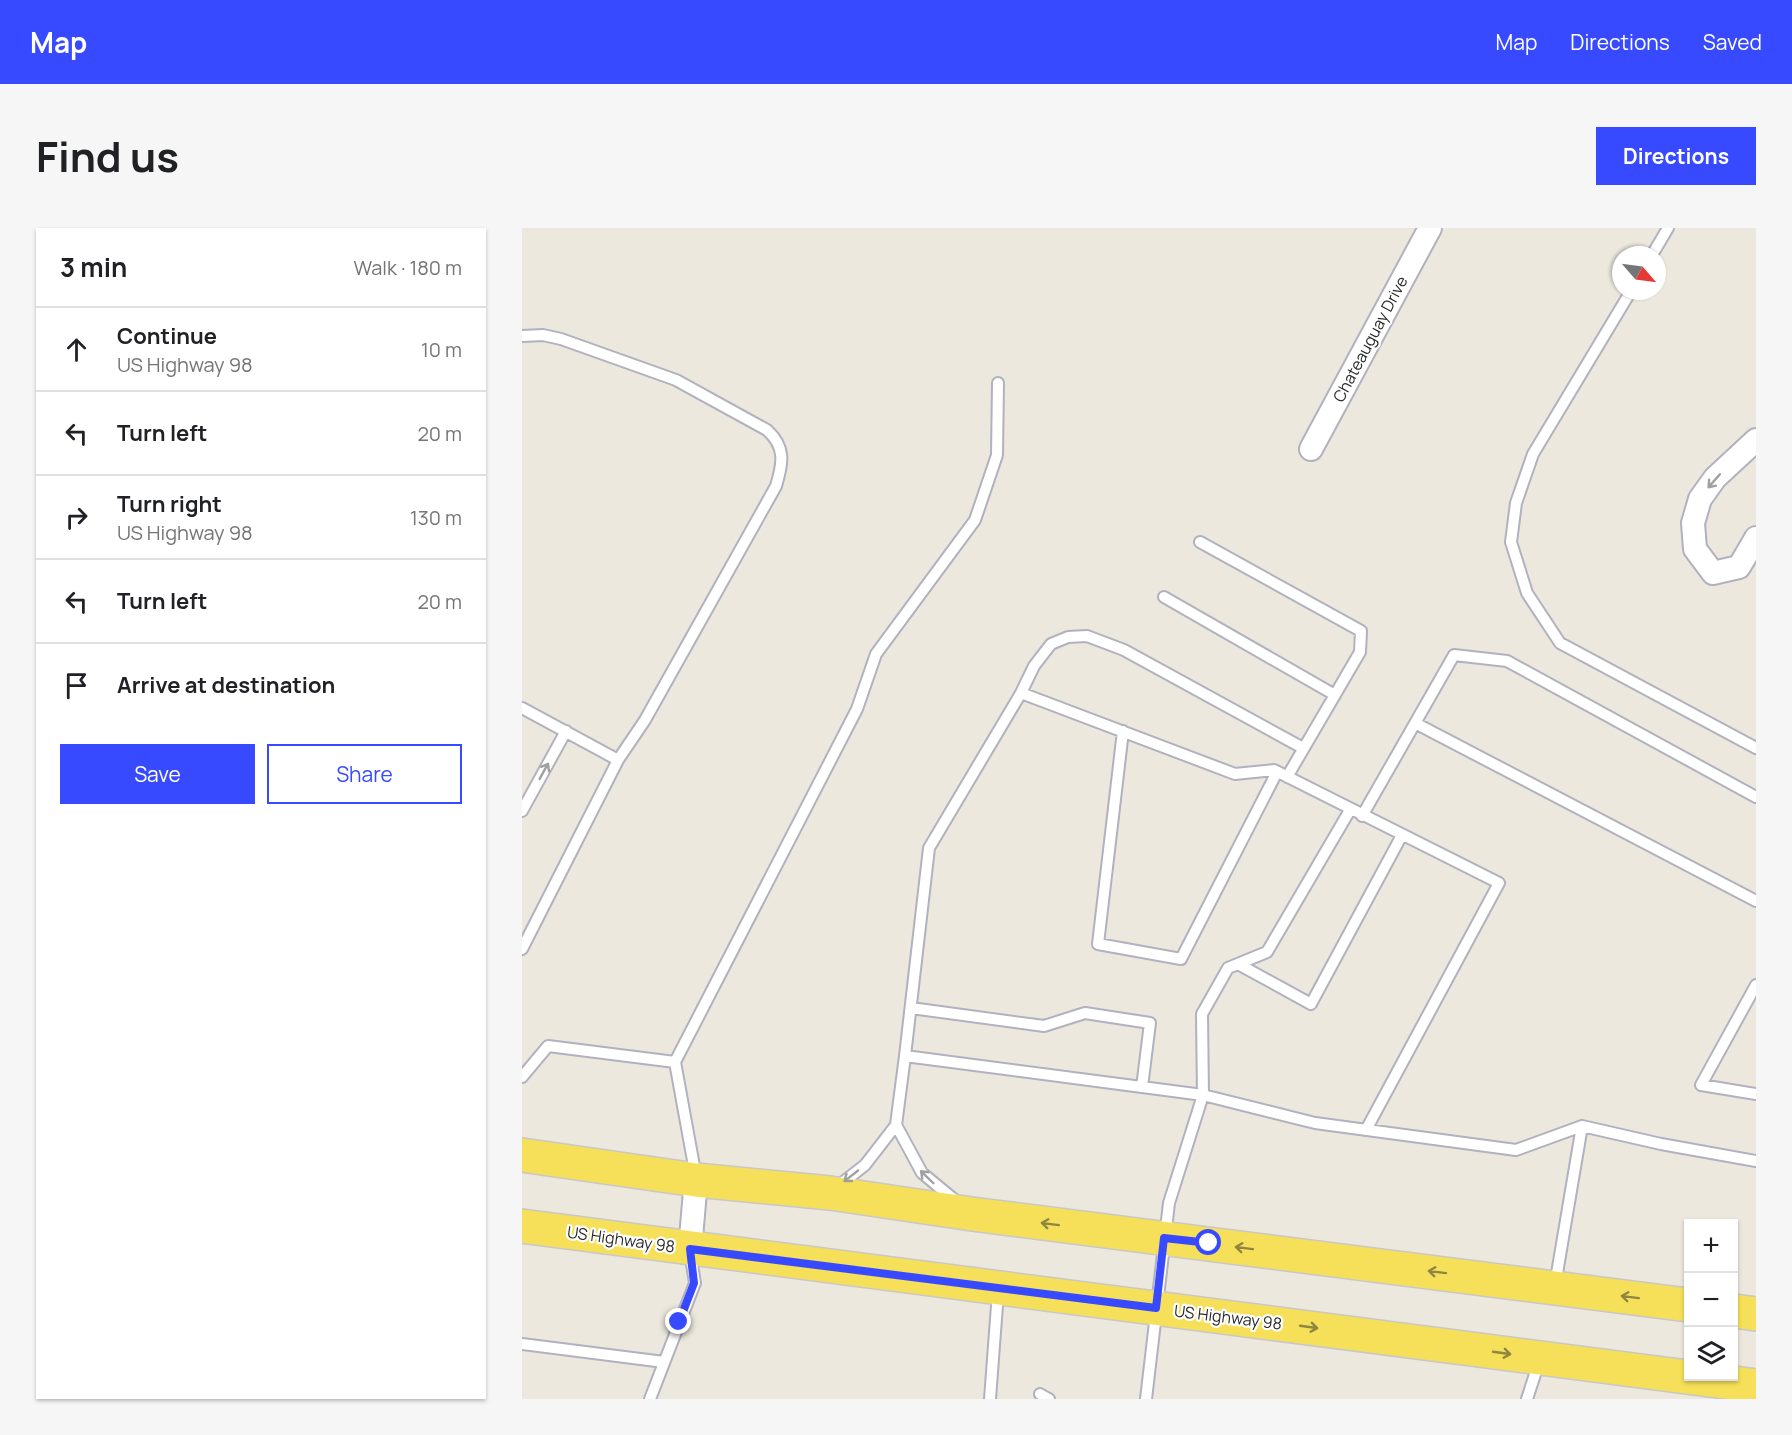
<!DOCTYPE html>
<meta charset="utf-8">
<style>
:root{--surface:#fff;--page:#f6f6f6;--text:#202124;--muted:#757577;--line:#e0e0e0;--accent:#384aff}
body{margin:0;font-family:Manrope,sans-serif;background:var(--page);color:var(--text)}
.controls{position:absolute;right:18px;bottom:18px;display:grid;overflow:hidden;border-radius:0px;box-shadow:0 2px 4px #0004}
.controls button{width:54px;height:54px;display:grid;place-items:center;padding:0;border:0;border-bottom:2px solid var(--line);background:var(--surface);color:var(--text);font:30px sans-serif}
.compass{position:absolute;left:1090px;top:18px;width:54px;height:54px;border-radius:50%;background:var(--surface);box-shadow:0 2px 4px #0004;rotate:118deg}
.stop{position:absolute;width:18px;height:18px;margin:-14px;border:4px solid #384aff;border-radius:50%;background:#fff}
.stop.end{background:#384aff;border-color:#fff;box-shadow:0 2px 6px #0008}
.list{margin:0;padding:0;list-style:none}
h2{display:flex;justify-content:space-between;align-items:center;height:78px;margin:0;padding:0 24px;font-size:26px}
h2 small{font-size:20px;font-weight:400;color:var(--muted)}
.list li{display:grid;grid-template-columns:39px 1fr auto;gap:18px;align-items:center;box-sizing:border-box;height:84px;padding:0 24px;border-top:2px solid var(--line)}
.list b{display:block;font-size:22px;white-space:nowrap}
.list p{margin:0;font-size:20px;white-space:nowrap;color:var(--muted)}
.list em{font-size:20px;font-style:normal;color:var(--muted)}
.actions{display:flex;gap:12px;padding:18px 24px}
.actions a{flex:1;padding:14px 0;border:2px solid var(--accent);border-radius:0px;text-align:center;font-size:21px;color:var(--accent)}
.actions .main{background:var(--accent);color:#fff}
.icon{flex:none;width:33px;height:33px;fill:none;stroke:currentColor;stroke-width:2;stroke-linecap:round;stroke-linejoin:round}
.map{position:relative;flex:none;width:1234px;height:1171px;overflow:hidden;border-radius:0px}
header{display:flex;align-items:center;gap:36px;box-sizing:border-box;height:84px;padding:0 30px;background:var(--accent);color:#fff}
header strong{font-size:28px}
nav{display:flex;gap:33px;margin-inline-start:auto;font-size:21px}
.intro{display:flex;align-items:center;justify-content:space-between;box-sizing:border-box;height:144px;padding:0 36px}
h1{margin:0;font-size:42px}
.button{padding:15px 27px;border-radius:0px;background:var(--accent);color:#fff;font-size:21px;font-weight:700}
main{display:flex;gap:36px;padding:0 36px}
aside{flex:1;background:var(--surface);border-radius:0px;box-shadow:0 2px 4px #0004}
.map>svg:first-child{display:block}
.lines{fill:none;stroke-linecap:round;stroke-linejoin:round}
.service-casing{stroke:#b1b1bf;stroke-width:14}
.minor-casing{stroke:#b1b1bf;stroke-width:26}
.primary-casing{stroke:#c8c8c8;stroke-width:36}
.service{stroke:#fff;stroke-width:10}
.minor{stroke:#fff;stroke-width:22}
.primary{stroke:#f6e059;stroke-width:33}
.oneway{stroke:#a0a0a0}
.oneway2{stroke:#908642}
.route{stroke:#384aff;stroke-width:8}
.labels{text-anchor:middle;stroke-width:4.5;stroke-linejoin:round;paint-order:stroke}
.street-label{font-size:16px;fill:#2b2b2b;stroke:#fff}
</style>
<header>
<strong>Map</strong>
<nav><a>Map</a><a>Directions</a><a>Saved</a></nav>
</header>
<div class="intro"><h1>Find us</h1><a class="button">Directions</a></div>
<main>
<aside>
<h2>3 min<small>Walk · 180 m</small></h2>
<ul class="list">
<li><svg class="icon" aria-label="ahead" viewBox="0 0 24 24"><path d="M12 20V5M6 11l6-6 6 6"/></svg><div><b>Continue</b><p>US Highway 98</p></div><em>10 m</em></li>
<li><svg class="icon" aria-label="left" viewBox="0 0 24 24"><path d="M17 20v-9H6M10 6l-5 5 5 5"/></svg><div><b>Turn left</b></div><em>20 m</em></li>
<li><svg class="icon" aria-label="right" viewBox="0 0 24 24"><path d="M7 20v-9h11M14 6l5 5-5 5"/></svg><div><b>Turn right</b><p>US Highway 98</p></div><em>130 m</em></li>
<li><svg class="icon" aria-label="left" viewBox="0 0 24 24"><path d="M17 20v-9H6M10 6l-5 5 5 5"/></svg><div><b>Turn left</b></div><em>20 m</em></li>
<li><svg class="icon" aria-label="arrive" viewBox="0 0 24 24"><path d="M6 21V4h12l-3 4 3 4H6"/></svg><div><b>Arrive at destination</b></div></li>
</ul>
<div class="actions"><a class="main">Save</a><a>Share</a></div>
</aside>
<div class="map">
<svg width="1234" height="1171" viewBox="0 0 1234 1171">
<rect width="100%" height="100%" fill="#ede8dd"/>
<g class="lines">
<g class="service-casing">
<path id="service" d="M 1130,27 L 1146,0
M 1109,63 L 1011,226 L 994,275 L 989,314 L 1005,365 L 1038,415 L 1234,520
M 0,108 L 21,107 L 39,111 L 154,152 L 245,202 C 264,219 261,235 254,258 L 123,492 L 96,532
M 678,314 L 839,403 L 838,424 L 765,549
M 642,369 L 813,467
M 499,465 L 512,438 L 529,416 L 546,409 L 565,408 L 602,422 L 781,520
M 0,480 L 96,532 L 0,721
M 893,495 L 1234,673
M 601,503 L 576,716 L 659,731 L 755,544
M 0,583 L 44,503
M 840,588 L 932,427 L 985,433 L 1234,569
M 716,736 L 789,776 L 880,607
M 1234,757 L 1179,857 L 1234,866
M 389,780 L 522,798 L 563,785 L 628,795 L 620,859
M 383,828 L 407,620 L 499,465 L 713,546 L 752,542 L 977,655 L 844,902
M 0,849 L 26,818 L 153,834
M 374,897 L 400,945 L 434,973
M 174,949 L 153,834 L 335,481 L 354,426 L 453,292 L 475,227 L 476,155
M 315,959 L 343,937 L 374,897 L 383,828 L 681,867 L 680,786 L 706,740 L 745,724 L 828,582
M 1033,1057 L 1060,898
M 0,1116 L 142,1134
M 518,1166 L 527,1171
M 128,1171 L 173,1055 L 168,1024
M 468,1171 L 476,1064
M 624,1171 L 647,975 L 681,867 L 793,895 L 994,922 L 1060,898 L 1139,916 L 1234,933
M 1005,1171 L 1017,1134"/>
</g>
<g class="minor-casing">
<path id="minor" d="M 1234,212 L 1193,250 L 1178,271 L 1171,295 L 1173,321 L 1191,345 L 1217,339 L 1234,310
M 789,221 L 908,0
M 168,1021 L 174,952"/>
</g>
<g class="primary-casing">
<path id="primary" d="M 0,927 L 174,952 L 308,965 L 450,986 L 1166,1077
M 0,998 L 1234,1158
M 1212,1083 L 1234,1086"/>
</g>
<use href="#service" class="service"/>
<use href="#minor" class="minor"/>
<use href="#primary" class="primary"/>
</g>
<defs><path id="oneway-shaft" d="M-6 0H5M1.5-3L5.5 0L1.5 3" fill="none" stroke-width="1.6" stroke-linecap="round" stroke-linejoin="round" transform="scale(1.5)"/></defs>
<g class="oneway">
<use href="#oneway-shaft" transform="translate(1192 253) rotate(131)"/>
<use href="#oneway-shaft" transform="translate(22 543) rotate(-61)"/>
<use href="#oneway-shaft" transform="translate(329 948) rotate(142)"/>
<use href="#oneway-shaft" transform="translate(405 949) rotate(-136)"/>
</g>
<g class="oneway2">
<use href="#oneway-shaft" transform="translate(528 996) rotate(-173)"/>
<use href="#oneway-shaft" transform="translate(722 1020) rotate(-173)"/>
<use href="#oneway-shaft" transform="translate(915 1044) rotate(-173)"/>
<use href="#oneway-shaft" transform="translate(1108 1069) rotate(-173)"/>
<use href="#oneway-shaft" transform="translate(787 1099) rotate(8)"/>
<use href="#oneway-shaft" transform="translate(980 1125) rotate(8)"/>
</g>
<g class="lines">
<path class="route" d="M 157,1094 L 172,1055 L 168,1021 L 634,1080 L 642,1010 L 687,1015"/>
</g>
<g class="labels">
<g class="street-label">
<text transform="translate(848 111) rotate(-62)" y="6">Chateauguay Drive</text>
<text transform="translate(99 1011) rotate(8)" y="6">US Highway 98</text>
<text transform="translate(706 1089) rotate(7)" y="6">US Highway 98</text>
</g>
</g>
</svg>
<div class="controls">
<button>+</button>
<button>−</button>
<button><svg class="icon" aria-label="layers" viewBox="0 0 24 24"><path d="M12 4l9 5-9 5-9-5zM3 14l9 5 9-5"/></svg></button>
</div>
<svg class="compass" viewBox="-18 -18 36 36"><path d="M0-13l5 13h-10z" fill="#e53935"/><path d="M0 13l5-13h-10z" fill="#757577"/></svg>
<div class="stop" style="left:687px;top:1015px"></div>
<div class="stop end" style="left:157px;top:1094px"></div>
</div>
</main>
